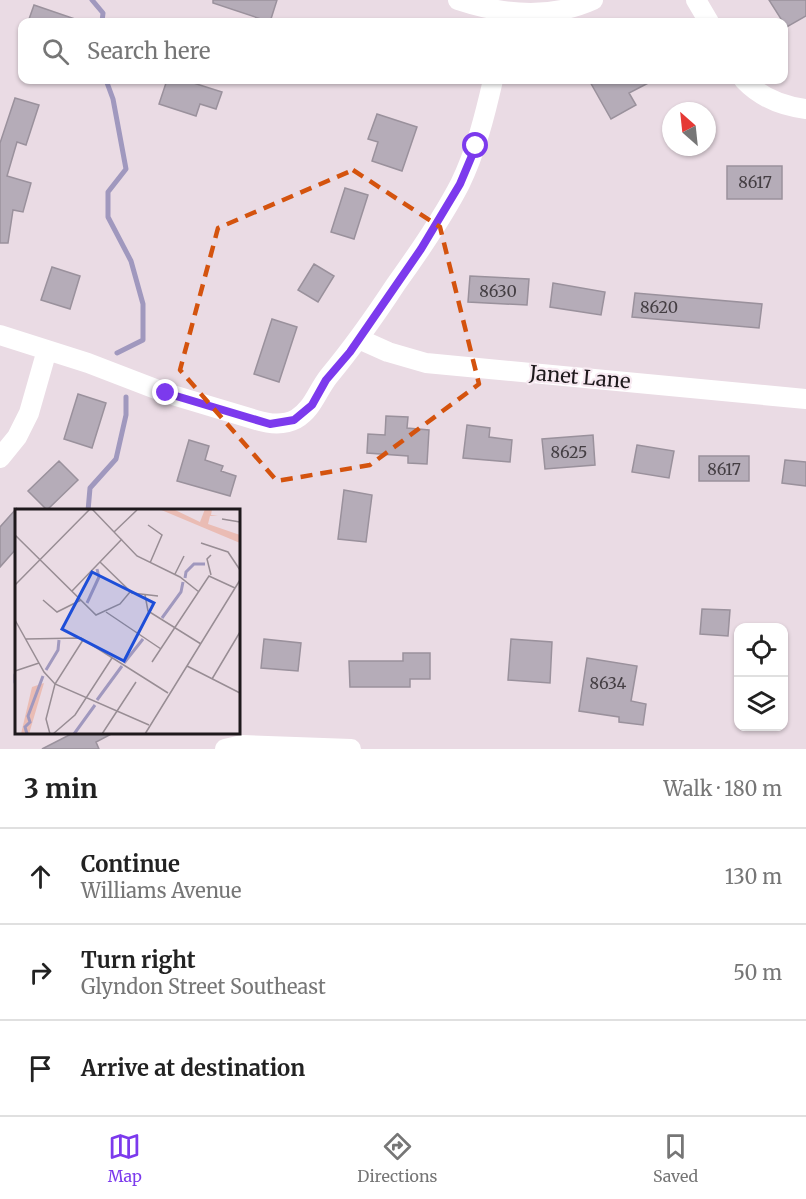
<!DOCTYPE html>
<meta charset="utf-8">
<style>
:root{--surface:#fff;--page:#f6f6f6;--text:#222;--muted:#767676;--line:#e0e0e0;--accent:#7c3aed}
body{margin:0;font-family:Merriweather,serif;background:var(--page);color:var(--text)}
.controls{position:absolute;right:18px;bottom:18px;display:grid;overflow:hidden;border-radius:12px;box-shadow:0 2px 4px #0004}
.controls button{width:54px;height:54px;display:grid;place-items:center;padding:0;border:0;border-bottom:2px solid var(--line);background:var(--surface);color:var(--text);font:30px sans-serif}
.compass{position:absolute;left:662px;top:102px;width:54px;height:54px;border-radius:50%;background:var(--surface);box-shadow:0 2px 4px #0004;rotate:333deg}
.stop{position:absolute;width:18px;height:18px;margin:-14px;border:4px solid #7c3aed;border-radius:50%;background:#fff}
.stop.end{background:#7c3aed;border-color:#fff;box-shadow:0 2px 6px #0008}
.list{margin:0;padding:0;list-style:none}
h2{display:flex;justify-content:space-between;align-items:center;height:78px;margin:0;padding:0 24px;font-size:26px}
h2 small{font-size:20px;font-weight:400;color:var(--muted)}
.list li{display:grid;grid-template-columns:39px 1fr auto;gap:18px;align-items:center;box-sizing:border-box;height:96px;padding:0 24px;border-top:2px solid var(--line)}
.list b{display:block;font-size:22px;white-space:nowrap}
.list p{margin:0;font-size:20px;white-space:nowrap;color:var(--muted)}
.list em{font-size:20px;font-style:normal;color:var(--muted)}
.icon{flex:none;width:33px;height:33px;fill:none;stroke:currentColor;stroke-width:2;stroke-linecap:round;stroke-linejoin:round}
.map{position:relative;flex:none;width:806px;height:749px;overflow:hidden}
.search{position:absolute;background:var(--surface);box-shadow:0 2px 4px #0004;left:18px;right:18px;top:18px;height:66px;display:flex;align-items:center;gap:15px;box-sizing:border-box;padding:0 21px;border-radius:12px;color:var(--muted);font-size:22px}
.sheet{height:366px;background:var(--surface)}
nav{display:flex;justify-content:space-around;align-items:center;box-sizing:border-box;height:84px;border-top:2px solid var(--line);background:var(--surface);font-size:16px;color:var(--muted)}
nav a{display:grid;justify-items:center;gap:3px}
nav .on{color:var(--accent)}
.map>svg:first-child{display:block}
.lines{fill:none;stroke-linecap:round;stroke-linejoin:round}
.stream{stroke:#a098be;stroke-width:5}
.building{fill:#b5acb8;stroke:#9a919c;stroke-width:1.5}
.minor{stroke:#fff;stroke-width:20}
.route{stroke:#7c3aed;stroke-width:8}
.marked{fill:none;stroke:#d4530e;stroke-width:4.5;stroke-dasharray:12 8;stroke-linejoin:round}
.labels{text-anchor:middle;stroke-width:4.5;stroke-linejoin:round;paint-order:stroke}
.number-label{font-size:16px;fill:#443e43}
.street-label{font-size:20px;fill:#1e191c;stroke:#f7e9f1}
.inset-river{fill:none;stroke:#a098be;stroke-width:3}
.inset-road{fill:none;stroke:#988d94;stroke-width:1.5}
.view{fill:#1d4ed8;fill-opacity:0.15;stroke:#1d4ed8;stroke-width:3}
.inset-edge{fill:none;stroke:#1e191c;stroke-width:3}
</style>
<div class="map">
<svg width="806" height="749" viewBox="0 0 806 749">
<rect width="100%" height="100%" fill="#eadbe4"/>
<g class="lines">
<path class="stream" d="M 92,0 L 103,13 L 102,22
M 106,80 L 113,99 L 126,169 L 108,192 L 108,217 L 131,261 L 143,304 L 143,340 L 117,353
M 88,511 L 90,488 L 116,459 L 126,415 L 126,397
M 16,675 L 16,682"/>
</g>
<path class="building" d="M 213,0 L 277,0 L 270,22 L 213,3 Z
M 769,0 L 806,0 L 806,16 L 785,28 L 783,22 Z
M 34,5 L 78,20 L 78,22 L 28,22 Z
M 167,80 L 184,80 L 222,92 L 216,109 L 200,104 L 196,116 L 159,104 Z
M 589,80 L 654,80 L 629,93 L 636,105 L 611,119 Z
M 15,98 L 39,105 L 26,145 L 17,142 L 7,176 L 31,183 L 23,212 L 13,210 L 8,243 L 0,243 L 0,143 Z
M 377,114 L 417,127 L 402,171 L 372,161 L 378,142 L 368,139 Z
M 727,166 L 782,166 L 782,199 L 727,199 Z
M 345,188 L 368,195 L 354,239 L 331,232 Z
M 314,264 L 334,276 L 318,302 L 298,290 Z
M 52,267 L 80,276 L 70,309 L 41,300 Z
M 470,276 L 529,279 L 527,305 L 468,302 Z
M 553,283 L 605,292 L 601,315 L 550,307 Z
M 635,293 L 762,304 L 759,328 L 632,317 Z
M 272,319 L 297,327 L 279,382 L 254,374 Z
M 78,394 L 106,403 L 92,448 L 64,439 Z
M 386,416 L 408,417 L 407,428 L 429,430 L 427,464 L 408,463 L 408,456 L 367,453 L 368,434 L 385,435 Z
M 467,425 L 490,428 L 489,437 L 512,440 L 510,462 L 463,458 Z
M 593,435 L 595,465 L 545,469 L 542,439 Z
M 189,440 L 209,446 L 205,460 L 223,466 L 221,471 L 236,476 L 230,496 L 177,481 Z
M 637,445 L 674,451 L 669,478 L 632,472 Z
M 699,456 L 749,456 L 749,481 L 699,481 Z
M 785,460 L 806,462 L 806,486 L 782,483 Z
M 59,461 L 78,480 L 47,510 L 28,491 Z
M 344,490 L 372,495 L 366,542 L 338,539 Z
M 16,509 L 16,549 L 0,567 L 0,527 Z
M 702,609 L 730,610 L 728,636 L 700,634 Z
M 264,639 L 301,643 L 298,671 L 261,668 Z
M 511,639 L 552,642 L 550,683 L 508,680 Z
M 403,653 L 430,653 L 430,679 L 410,679 L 410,687 L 350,687 L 349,661 L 403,661 Z
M 587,658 L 637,666 L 631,701 L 646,704 L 643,725 L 619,722 L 619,717 L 579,711 Z
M 75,732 L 115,732 L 96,742 L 99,749 L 42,749 Z"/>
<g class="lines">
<path class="minor" d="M 458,0 C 503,15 549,20 593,0
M 696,0 L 709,22
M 744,80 C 761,98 781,106 806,109
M 0,335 L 88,363 L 166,393 L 256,420 C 269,424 283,426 296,419 C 313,409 317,391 329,376 C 353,347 375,316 396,284 C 419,252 442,219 460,184 C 476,151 485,115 493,80
M 359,339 L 388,352 L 426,363 L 806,399
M 0,458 L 17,437 L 29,413 L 47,350
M 225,749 L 242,745 L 351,749"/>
</g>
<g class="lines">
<path class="route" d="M 166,393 L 270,424 L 294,420 L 312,405 L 326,380 L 350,352 L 421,249 L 460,184 L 476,146"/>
</g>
<path class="marked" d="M 353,170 L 440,227 L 479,384 L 370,465 L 277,481 L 180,370 L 218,228 Z"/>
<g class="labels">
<g class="number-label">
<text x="755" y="188">8617</text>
<text x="498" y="297">8630</text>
<text x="659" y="313">8620</text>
<text x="569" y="458">8625</text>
<text x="724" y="475">8617</text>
<text x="608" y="689">8634</text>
</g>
<g class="street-label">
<text transform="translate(580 377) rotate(5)" y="7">Janet Lane</text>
</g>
</g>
<g transform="translate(15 509)">
<rect width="225" height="225" fill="#eadbe4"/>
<path d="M 144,0 L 158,0 L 185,13 L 190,0 L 197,0 L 196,6 L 203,7 L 195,7 L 193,15 L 225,26 L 225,34 ZM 29,174 L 14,225 L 6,225 L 17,178 Z" fill="#eabcb4"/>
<path class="inset-river" d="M 170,69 L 171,63 L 179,55 L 190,55M 72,94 L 84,68 L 82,60M 147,109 L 166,83 L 168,73M 109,154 L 128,130M 31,161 L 43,141 L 44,131M 82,191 L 107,157M 12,225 L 10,218 L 15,213 L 13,207 L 28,167M 59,225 L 80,196"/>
<path class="inset-road" d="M 77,0 L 122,47 L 165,68 L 184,83M 207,10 L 225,13M 133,16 L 147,26 L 135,54M 99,23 L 122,1M 0,26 L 81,106 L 105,95 L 115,83M 186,34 L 213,43 L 225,61M 85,53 L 117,84 L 143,87M 160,65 L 169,47M 196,66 L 192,50 L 196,46M 0,76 L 75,0M 57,82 L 107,30M 130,86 L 133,102 L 186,135M 28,91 L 42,103 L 66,91M 91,103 L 146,140M 0,111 L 29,163 L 40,175 L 134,216M 11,130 L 66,129 L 153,184M 137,153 L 194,67 L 220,79M 172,157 L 225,184M 0,162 L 24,154M 197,170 L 225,123M 35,225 L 31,210 L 40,175 L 68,131M 38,225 L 60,206 L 97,149M 87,225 L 121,173M 130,225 L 225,71"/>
<path class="view" d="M 77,63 L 139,94 L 109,152 L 47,120 Z"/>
<rect width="225" height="225" class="inset-edge"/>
</g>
</svg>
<div class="controls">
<button><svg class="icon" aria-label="locate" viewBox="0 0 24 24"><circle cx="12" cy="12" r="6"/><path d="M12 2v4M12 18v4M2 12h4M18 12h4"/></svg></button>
<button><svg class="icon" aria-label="layers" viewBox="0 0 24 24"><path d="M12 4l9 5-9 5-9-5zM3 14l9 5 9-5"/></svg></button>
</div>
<svg class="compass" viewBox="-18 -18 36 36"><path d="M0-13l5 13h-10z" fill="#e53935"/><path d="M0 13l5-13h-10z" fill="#767676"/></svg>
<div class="stop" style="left:476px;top:146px"></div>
<div class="stop end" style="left:166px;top:393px"></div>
<div class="search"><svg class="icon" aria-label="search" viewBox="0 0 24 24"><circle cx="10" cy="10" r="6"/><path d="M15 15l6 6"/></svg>Search here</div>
</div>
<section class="sheet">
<h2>3 min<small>Walk · 180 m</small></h2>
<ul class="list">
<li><svg class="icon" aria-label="ahead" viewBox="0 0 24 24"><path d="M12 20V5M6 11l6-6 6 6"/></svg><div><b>Continue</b><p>Williams Avenue</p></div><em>130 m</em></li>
<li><svg class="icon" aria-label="right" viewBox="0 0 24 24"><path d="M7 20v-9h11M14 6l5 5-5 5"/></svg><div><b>Turn right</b><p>Glyndon Street Southeast</p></div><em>50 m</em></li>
<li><svg class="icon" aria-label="arrive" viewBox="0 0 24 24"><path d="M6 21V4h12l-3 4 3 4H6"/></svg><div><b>Arrive at destination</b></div></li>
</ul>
</section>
<nav>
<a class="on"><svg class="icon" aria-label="map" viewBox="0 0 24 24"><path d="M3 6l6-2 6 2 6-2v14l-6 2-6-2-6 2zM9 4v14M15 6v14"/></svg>Map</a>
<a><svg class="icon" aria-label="directions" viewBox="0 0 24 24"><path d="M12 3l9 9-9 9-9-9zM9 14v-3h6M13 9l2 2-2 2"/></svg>Directions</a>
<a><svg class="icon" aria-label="saved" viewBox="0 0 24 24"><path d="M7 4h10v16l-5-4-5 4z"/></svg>Saved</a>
</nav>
